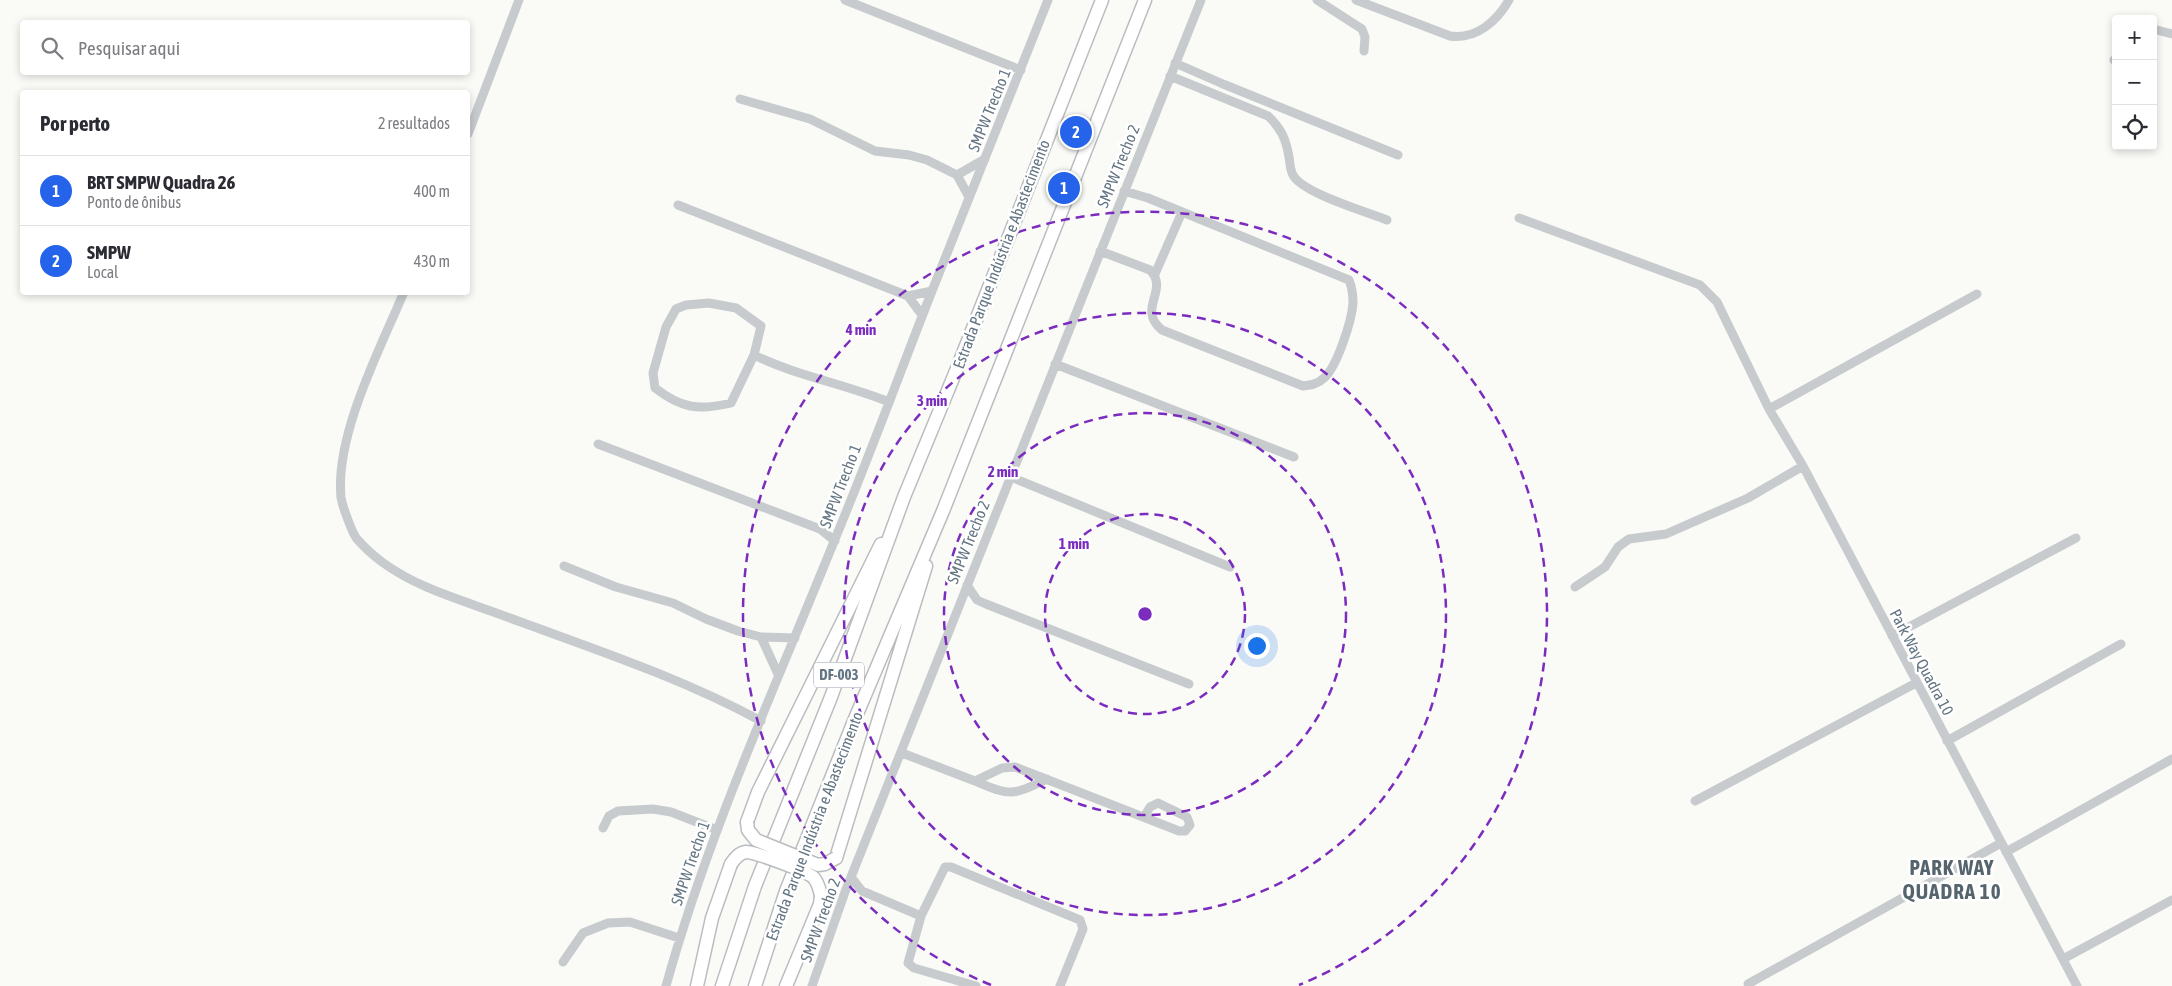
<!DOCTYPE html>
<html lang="pt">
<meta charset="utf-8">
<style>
:root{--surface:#fff;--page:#f2f2f3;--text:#2b2b33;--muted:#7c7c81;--line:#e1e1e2;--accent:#2563eb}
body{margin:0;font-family:"Asap Condensed",sans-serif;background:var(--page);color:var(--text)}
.controls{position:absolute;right:15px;top:15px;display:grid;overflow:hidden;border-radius:5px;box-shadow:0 2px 8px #0003}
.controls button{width:45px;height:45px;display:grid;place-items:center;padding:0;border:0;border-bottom:1px solid var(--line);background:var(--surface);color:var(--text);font:25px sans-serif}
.you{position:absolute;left:1256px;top:645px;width:18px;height:18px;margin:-12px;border:4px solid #fff;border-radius:50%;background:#1a73e8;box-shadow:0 0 0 8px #1a73e833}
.badge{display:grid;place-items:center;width:32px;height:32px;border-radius:50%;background:var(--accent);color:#fff;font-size:16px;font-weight:700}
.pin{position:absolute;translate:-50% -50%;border:2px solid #fff;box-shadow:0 1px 5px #0006}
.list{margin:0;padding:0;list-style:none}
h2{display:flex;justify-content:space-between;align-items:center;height:65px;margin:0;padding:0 20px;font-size:21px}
h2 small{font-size:16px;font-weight:400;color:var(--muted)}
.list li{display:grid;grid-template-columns:32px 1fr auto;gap:15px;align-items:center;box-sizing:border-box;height:70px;padding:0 20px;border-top:1px solid var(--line)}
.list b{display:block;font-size:19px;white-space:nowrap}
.list p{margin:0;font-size:16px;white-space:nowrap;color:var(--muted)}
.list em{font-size:16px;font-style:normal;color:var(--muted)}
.icon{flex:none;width:28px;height:28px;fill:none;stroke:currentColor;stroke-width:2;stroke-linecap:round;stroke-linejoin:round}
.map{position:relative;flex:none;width:2172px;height:986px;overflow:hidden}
.search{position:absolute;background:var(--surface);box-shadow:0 2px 8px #0003;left:20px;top:20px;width:450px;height:55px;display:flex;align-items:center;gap:12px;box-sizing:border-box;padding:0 18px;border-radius:5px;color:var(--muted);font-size:19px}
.panel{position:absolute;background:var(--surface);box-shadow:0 2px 8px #0003;left:20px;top:90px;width:450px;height:205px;border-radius:5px}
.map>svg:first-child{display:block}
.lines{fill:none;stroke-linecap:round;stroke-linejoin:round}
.highway-casing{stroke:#babdc0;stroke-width:15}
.minor{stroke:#c7cbce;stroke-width:9}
.highway{stroke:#fff;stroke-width:12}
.highway-bridge-casing{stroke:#babdc0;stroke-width:15;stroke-linecap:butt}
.highway-bridge{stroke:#fff;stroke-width:12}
.ring{fill:none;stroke:#7b2cbf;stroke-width:2.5;stroke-dasharray:9 6}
.labels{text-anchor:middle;stroke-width:5;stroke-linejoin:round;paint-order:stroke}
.shield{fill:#fff;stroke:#929fa8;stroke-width:1}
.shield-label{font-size:15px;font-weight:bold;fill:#647683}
.street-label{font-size:16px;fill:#647683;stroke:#fff}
.district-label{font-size:21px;font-weight:bold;letter-spacing:1px;fill:#56646e;stroke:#fff}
.centre{fill:#7b2cbf;stroke:#fff;stroke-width:2.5}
.ring-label{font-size:15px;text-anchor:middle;font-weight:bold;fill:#7b2cbf;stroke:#fff;stroke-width:5;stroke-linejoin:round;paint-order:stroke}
</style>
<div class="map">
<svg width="2172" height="986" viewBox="0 0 2172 986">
<rect width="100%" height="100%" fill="#fafaf7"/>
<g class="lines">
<g class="highway-casing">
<path id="highway" d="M 747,822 L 758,792 L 881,544
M 836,858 L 926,566
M 697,986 L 712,918 L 731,864
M 722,986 L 755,886 L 831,697 L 904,497 L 958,366 L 1102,0
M 755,986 L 786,891 L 854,721 L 943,511 L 1145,0
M 786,986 L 820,904 L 821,895"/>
</g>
<path class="minor" d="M 845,0 L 1021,70
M 1317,0 L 1362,29 L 1365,37 L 1364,51
M 1356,0 L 1450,36 C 1476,40 1497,21 1509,0
M 2153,29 L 2172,34
M 2114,60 L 2116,58
M 1175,63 L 1223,84 L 1398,155
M 1170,76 L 1268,116 C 1281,128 1286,139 1289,157 C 1290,163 1290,170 1293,175 C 1302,193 1367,212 1387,220
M 740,99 L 810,119 L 875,151 L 909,155 L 927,160 L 957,175 L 969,197
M 468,134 L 519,0
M 957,175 L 985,159
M 678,205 L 908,296 L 922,315
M 1519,218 L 1700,285 L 1717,302 L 1769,409 L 1803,466 L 2077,986
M 1100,251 L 1150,270 C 1170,290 1136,309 1162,330 L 1303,386 C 1311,385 1318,384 1324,378 C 1337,367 1352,320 1353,303 C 1353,295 1352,287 1349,280 L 1148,198 L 1124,191
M 1155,274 L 1182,212
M 404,292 C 380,349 335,435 341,497 C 342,505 352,533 357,539 C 364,547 374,556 382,562 C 420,590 466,601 510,618 C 594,649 682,678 761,721
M 908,296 L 932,291
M 754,355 L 731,403 C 698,411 681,408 655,388 L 653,373 L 666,327 L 676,309 L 686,305 L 709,303 L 736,308 L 761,326 L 754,355 C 797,376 845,384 889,402
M 1055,364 L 1294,457
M 1769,409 L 1977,294
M 598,444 L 820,529 L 835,541
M 1011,477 L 1230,567
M 564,566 L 616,587 L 673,603 L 706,619 L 738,631 L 761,637 L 795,638
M 967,585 L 977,600 L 986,604 L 1189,684
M 1575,587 L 1605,567 L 1618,547 L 1629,539 L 1666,534 L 1748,498 L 1803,466
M 1892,636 L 2076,538
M 761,637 L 778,674
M 1947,741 L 2121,644
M 902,753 L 975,781 L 1002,768 L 1015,767 L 1179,831 L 1185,831 L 1190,825 L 1187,817 L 1158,803 L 1150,807 L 1144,817
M 975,781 C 1011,797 1013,795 1047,779
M 1695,801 L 1916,683
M 603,828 L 609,816 L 618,811 L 653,809 L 671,812 L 717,830
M 2006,852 L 2172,759
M 851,877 L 862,891 L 921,916
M 2063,959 L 2172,900
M 563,962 L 583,933 L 608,923 L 630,922 L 679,938
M 1748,984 L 2001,843
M 666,986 C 708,834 774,690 833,544 C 868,460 899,375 932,291 C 970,194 1010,97 1048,0
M 812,986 L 845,892 L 1201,0
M 976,986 L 914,968 L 908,963 L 921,916 L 945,867 L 951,867 L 1080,920 L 1083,929 L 1060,986"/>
<use href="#highway" class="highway"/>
<g class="highway-bridge-casing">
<path id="highway-bridge" d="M 747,822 L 748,830 L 756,840 L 818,865 L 825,864 L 836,858
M 731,864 C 735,858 739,853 746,852 C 755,852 806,871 813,877 C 818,882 819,888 821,895"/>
</g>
<use href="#highway-bridge" class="highway-bridge"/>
</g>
<g class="ring">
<circle cx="1145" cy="614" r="100"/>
<circle cx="1145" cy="614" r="201"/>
<circle cx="1145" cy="614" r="301"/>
<path d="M991 985A402 402 0 1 1 1299 985"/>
</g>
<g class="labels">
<rect class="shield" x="814" y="662.5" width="50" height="25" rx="4"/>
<g class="shield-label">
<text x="839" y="680">DF-003</text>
</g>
<g class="street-label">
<text transform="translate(989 110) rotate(-68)" y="6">SMPW Trecho 1</text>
<text transform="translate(1118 166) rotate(-68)" y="6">SMPW Trecho 2</text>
<text transform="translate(1001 254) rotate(-69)" y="6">Estrada Parque Indústria e Abastecimento</text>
<text transform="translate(840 486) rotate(-69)" y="6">SMPW Trecho 1</text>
<text transform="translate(968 542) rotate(-68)" y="6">SMPW Trecho 2</text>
<text transform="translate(1922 662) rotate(62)" y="6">Park Way Quadra 10</text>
<text transform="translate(814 826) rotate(-69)" y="6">Estrada Parque Indústria e Abastecimento</text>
<text transform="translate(690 863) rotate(-71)" y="6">SMPW Trecho 1</text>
<text transform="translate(820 920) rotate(-70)" y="6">SMPW Trecho 2</text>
</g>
<g class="district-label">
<text x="1952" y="875">PARK WAY<tspan x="1952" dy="24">QUADRA 10</tspan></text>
</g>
</g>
<circle cx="1145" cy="614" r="8" class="centre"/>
<g class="ring-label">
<text x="861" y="335">4 min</text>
<text x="932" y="406">3 min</text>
<text x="1003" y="477">2 min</text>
<text x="1074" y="549">1 min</text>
</g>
</svg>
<div class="controls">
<button>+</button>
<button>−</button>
<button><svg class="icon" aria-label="locate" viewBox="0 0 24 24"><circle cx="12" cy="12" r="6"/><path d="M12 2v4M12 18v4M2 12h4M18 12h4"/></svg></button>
</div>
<div class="you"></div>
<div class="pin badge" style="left:1064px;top:188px">1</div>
<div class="pin badge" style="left:1076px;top:132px">2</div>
<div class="search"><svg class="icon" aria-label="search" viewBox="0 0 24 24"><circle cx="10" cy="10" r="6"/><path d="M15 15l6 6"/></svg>Pesquisar aqui</div>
<section class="panel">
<h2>Por perto<small>2 resultados</small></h2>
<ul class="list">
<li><span class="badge">1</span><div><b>BRT SMPW Quadra 26</b><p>Ponto de ônibus</p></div><em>400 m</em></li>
<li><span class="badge">2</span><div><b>SMPW</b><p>Local</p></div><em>430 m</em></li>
</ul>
</section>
</div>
